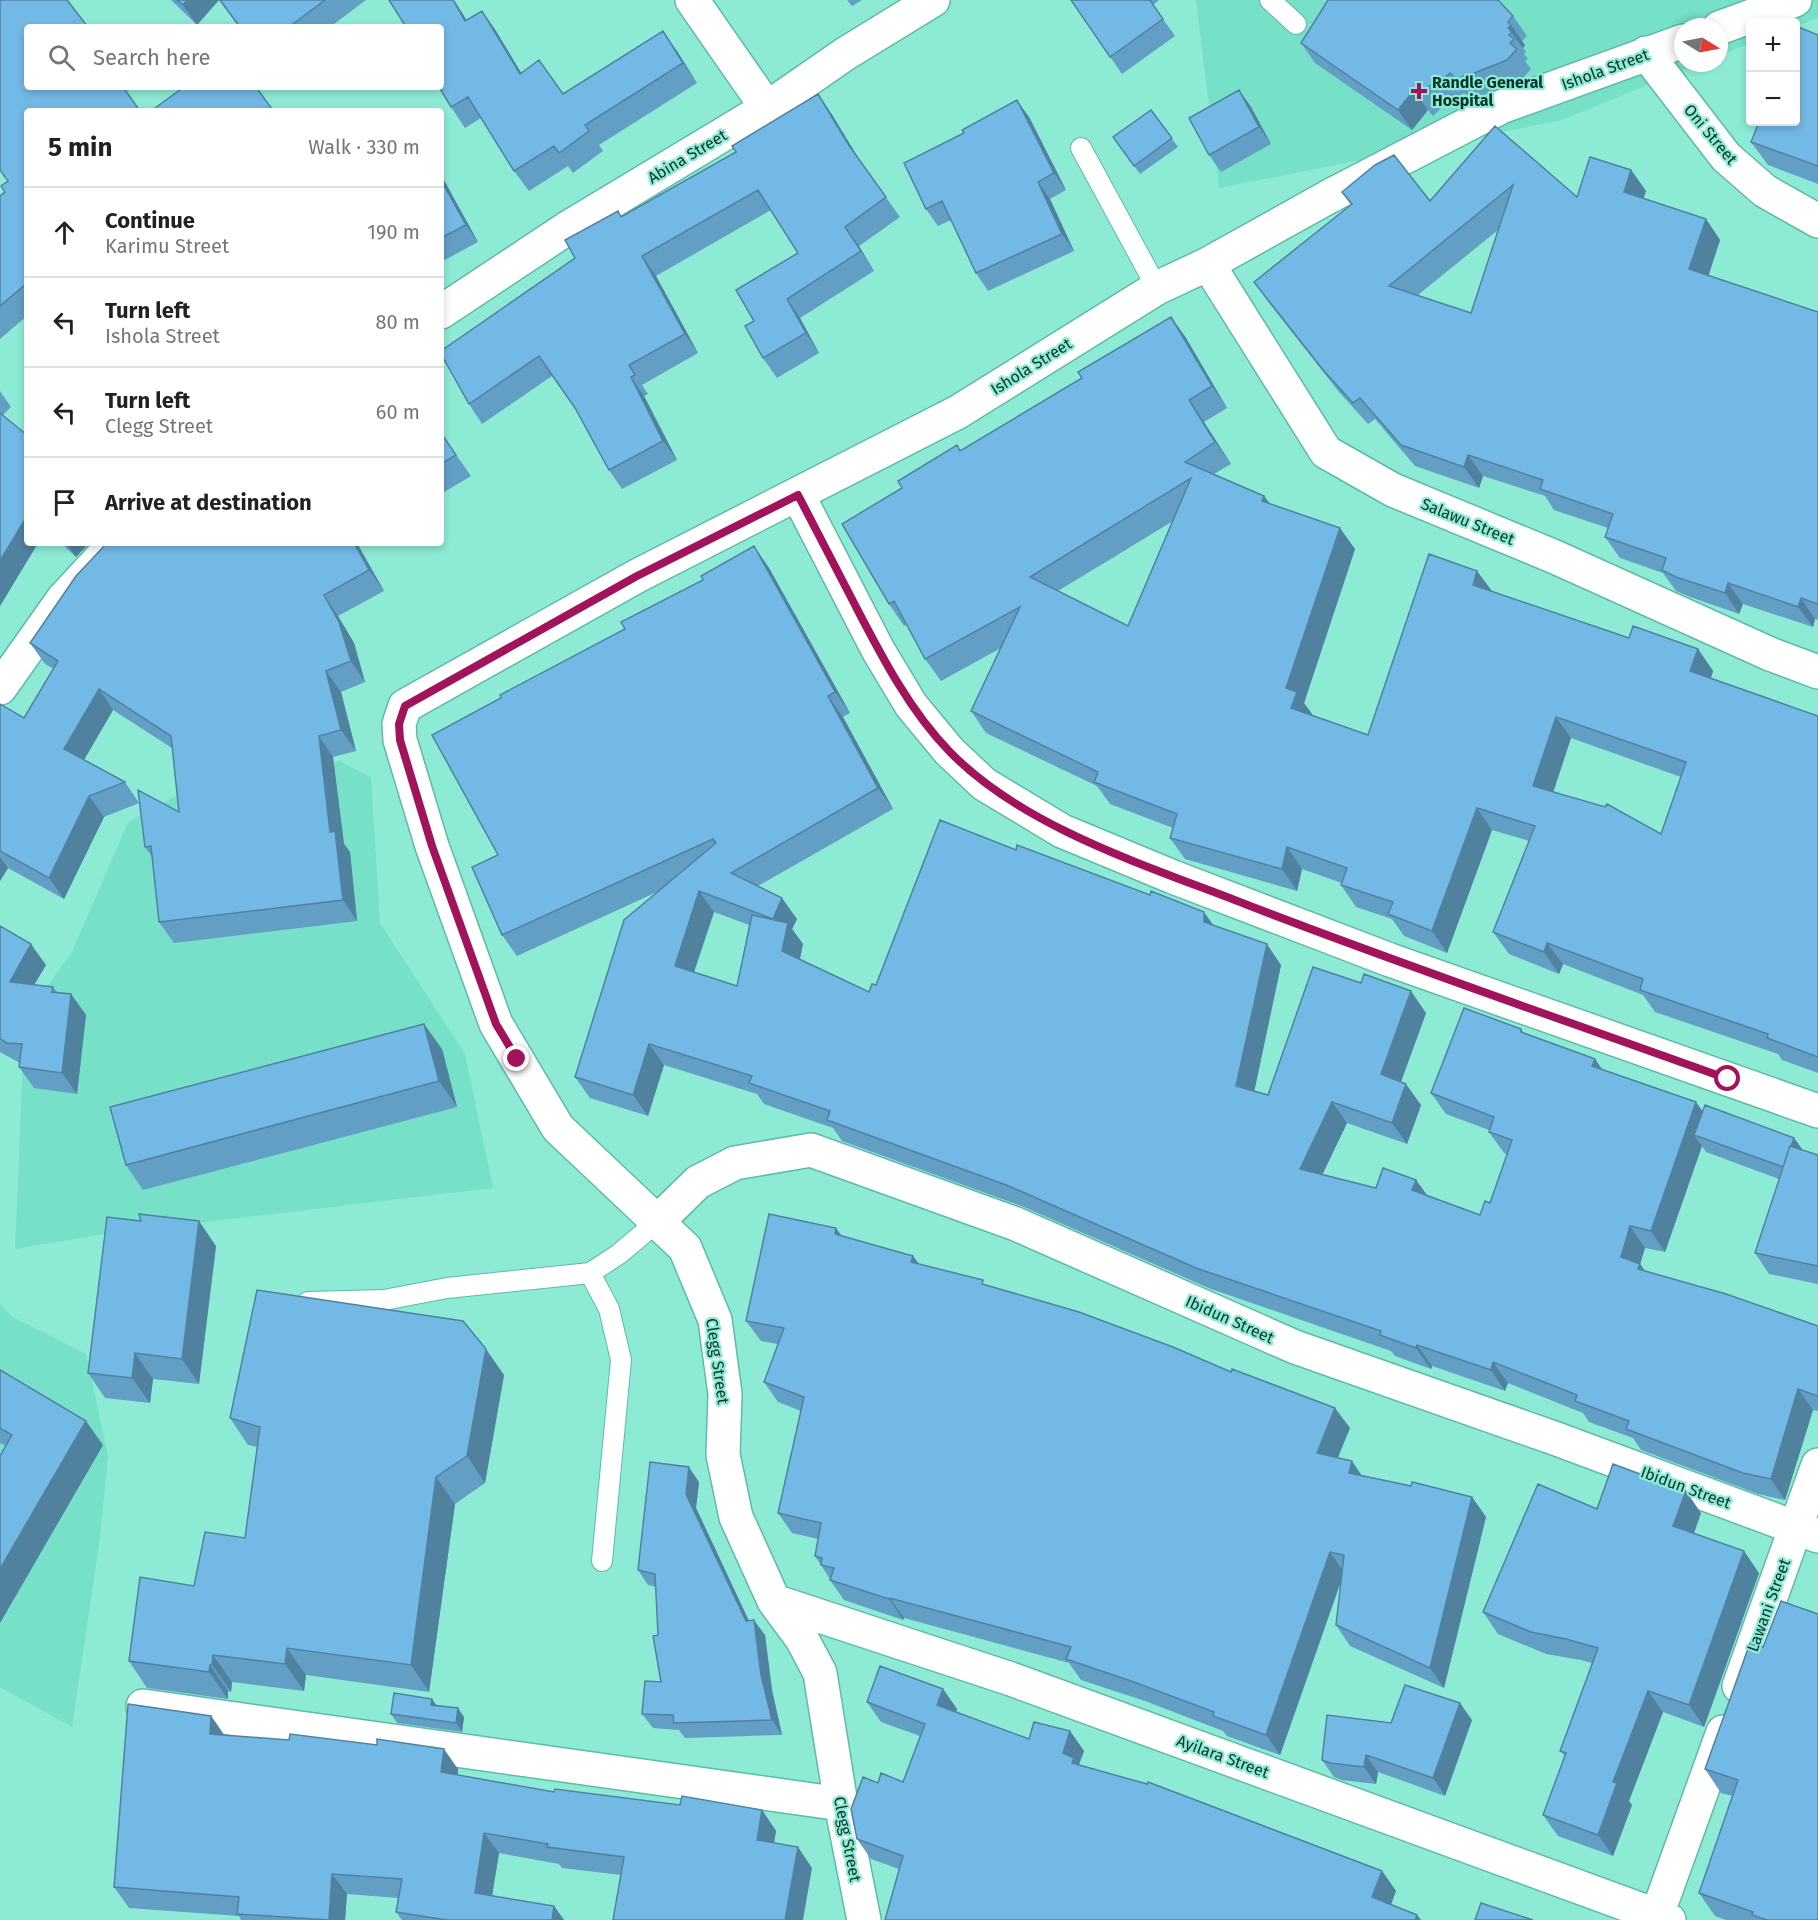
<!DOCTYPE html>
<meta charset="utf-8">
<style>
:root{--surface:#fff;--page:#f6f6f6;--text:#202124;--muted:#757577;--line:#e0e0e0}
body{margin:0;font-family:"Fira Sans",sans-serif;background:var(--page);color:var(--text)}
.controls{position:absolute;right:18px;top:18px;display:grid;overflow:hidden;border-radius:6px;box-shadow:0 3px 9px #0003}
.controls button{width:54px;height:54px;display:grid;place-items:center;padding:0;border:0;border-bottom:2px solid var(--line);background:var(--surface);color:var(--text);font:30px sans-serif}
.compass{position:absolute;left:1674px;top:18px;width:54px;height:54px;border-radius:50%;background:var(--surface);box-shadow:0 3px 9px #0003;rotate:100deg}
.stop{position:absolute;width:18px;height:18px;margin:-14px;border:4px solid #a1145c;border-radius:50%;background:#fff}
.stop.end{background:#a1145c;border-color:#fff;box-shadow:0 2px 6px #0008}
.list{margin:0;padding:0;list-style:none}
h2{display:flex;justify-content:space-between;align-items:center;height:78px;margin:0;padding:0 24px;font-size:26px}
h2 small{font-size:20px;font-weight:400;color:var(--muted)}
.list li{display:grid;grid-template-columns:39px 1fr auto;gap:18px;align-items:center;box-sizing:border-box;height:90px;padding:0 24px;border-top:2px solid var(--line)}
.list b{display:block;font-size:22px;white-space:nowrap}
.list p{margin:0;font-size:20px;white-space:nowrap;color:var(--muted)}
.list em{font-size:20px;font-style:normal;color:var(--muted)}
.icon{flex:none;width:33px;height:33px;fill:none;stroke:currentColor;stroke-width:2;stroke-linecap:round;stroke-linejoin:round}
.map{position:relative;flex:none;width:1818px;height:1920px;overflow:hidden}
.search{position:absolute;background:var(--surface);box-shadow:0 3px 9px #0003;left:24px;top:24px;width:420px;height:66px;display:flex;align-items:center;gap:15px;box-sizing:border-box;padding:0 21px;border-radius:6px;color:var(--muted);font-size:22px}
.panel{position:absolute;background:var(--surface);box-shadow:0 3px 9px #0003;left:24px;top:108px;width:420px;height:438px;border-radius:6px}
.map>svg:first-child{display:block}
.built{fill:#76e0c8}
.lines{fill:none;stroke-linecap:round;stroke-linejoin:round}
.service-casing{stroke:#5dbba6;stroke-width:22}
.minor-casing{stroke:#5dbba6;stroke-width:36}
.service{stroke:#fff;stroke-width:20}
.minor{stroke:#fff;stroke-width:33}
.wall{fill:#639fc5;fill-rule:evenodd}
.shaded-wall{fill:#5082a0}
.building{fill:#73b9e5;stroke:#5082a0;stroke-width:1.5;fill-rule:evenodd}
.route{stroke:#a1145c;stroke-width:8}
.poi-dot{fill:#a1145c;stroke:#8debd5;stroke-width:2}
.labels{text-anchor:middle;stroke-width:4.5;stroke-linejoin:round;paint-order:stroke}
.street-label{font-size:16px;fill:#0a342c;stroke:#8debd5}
.poi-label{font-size:16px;font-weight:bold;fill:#0a342c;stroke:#8debd5;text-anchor:start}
</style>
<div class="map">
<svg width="1818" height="1920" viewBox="0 0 1818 1920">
<rect width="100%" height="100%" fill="#8debd5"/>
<path class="built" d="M 1196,0 L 1818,0 L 1818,18 L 1796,26 L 1796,22 L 1750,22 L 1750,43 L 1719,56 L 1719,27 L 1683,27 L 1683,63 L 1701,63 L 1562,120 L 1219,188 Z
M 339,761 L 371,777 L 380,923 L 465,1054 L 493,1188 L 104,1234 L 15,1249 L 25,1017 L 72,952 L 128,822 L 179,794 L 270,782 Z
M 0,1304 L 13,1317 L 86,1354 L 108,1456 L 100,1538 L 72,1727 L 0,1687 Z"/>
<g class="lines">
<g class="service-casing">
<path id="service" d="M 1270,0 L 1296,24
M 1081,148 L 1157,288
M 590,1273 L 609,1309 L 621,1360 L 602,1561
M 308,1302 L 384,1300 L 447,1288 L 590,1273 L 619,1254 L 658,1221"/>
</g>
<g class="minor-casing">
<path id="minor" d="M 692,0 L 767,108
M 1719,28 L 1795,0
M 1646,53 L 1726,157 L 1765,191 L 1818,221
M 1208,264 L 1326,452 L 1393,490 L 1555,557 L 1770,654 L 1818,672
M 441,312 L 566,229 L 767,108 L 845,54 L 933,0
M 798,495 L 878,650 L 911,705 L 949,751 L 984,784 L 1062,831 L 1173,877 L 1390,960 L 1818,1111
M 0,688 L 63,599 L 115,543
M 658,1221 L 698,1182 L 735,1163 L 811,1150 L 1016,1224 L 1295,1347 L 1554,1438 L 1818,1536
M 774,1601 L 1011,1679 L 1669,1920
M 1739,1686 L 1818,1465
M 143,1706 L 841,1804
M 1657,1915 L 1723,1732
M 864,1920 L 841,1804 L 820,1673 L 802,1639 L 774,1601 L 736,1517 L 723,1455 L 725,1394 L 715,1320 L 685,1248 L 558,1128 L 496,1024 L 432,846 L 400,740 L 399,724 L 405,706 L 637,576 L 958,412 L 1157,288 L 1208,264 L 1330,196 L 1501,107 L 1683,41"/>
</g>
<use href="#service" class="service"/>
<use href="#minor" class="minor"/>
</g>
<path class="wall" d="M 171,0 L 366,0 L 330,27 L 239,27 L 219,0 L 197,25 Z
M 847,0 L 862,0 L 852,6 Z
M 1071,0 L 1159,0 L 1153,5 L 1175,36 L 1122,74 Z
M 482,11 L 496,31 L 521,73 L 563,94 L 677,51 L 697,83 L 599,145 L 603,151 L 573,173 L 568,166 L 529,191 L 514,171 L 481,118 L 465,128 L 451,107 L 441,27 L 467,20 Z
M 1513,16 L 1527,36 L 1522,41 L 1525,45 L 1523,48 L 1526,52 L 1524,54 L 1528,59 L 1525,61 L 1531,69 L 1521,80 L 1481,96 L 1479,94 L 1472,101 L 1464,93 L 1450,106 L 1447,103 L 1433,116 L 1428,110 L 1412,130 L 1315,63 L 1301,43 Z
M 1818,35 L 1818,184 L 1768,165 L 1751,142 Z
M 27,87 L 125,87 L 27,111 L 27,316 L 0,339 L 0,196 L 5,192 L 8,181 Z
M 1239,90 L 1251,107 L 1271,144 L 1221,172 L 1209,155 Z
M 1151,110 L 1178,147 L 1140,174 L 1113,137 Z
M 831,113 L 860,161 L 900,217 L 859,246 L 874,271 L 800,318 L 819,353 L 777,378 L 763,358 L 754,321 L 798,253 L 771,210 L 656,276 L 698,353 L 642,385 L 648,394 L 644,396 L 677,460 L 622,489 L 609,470 L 576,409 L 552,376 L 482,424 L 469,404 L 622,217 Z
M 1029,117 L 1066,190 L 1050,199 L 1074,251 L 988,291 L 976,273 L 951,220 L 938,226 L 926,209 Z
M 1495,126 L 1577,197 L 1631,170 L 1646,191 L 1643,198 L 1706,219 L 1720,240 L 1708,275 L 1818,312 L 1818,620 L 1815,619 L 1813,627 L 1743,604 L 1739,614 L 1690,597 L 1676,591 L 1663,573 L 1620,558 L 1605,537 L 1608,528 L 1554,510 L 1545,496 L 1483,476 L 1479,488 L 1415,466 L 1375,419 L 1368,424 L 1339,392 L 1269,303 L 1254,282 L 1351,205 L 1342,192 L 1430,201 ZM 1498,230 L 1471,313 L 1418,295 Z
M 441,176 L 478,242 L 441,262 Z
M 1171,317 L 1186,338 L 1227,408 L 1204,422 L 1231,464 L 1214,474 L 1264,496 L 1270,504 L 1355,549 L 1304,703 L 1312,714 L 1312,715 L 1368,735 L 1477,571 L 1492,591 L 1629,638 L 1698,649 L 1713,671 L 1711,678 L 1818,716 L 1818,1073 L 1782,1060 L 1778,1054 L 1655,1012 L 1643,995 L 1563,964 L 1559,974 L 1509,954 L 1493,932 L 1529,841 L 1492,830 L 1447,953 L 1404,936 L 1392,919 L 1356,907 L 1341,885 L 1342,883 L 1302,869 L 1297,891 L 1185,859 L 1170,838 L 1173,828 L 1110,804 L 1097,786 L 986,733 L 971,711 L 1001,648 L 941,681 L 925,659 L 907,624 L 904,626 L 889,604 L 902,488 L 961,451 L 1082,378 ZM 1173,521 L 1128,626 L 1058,591 L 1114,557 ZM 1571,738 L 1681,777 L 1661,834 L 1605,807 L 1553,792 Z
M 0,391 L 11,407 L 3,415 L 27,543 L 38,543 L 0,606 Z
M 441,433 L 471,476 L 441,494 Z
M 61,543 L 89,543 L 76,557 Z
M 107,543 L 361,543 L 358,545 L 384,591 L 338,616 L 354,643 L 365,682 L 341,692 L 356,751 L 333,757 L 344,844 L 350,852 L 357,921 L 174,943 L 159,922 L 152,857 L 145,847 L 179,812 L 172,748 L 113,710 L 84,760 L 125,782 L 139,803 L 104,817 L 64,899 L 8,868 L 0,881 L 0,704 L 24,718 L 54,669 L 45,664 L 30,643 Z
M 754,546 L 769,568 L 850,713 L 843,717 L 893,809 L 758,886 L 797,919 L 792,929 L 803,944 L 800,959 L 869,992 L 1016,850 L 1213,925 L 1281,965 L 1254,1091 L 1268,1095 L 1426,1013 L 1401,1082 L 1421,1105 L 1407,1144 L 1347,1123 L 1322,1175 L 1376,1188 L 1416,1180 L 1427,1195 L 1480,1215 L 1490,1203 L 1507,1154 L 1504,1153 L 1489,1132 L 1489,1130 L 1446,1114 L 1431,1093 L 1521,1029 L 1524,1033 L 1595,1059 L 1602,1069 L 1703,1112 L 1794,1138 L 1803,1150 L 1818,1155 L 1818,1284 L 1769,1274 L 1755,1253 L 1779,1179 L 1706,1152 L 1702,1146 L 1665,1252 L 1645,1248 L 1640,1264 L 1645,1271 L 1818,1326 L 1818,1411 L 1813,1410 L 1785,1500 L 1758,1494 L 1641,1450 L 1633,1438 L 1589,1422 L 1583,1413 L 1508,1383 L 1505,1391 L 1432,1366 L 1431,1369 L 1395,1356 L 1391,1351 L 1211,1289 L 1024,1207 L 842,1141 L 833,1128 L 764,1104 L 757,1094 L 664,1065 L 648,1116 L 590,1098 L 575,1077 L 657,892 L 517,956 L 502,935 L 498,855 L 501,698 L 625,629 L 703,580 ZM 714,912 L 749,925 L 737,986 L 694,972 Z
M 0,926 L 46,965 L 34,985 L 53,987 L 57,992 L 71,994 L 86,1015 L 77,1094 L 34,1088 L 19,1067 L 20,1063 L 0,1052 Z
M 442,1049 L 457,1107 L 143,1190 L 126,1165 Z
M 842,1236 L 913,1256 L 919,1264 L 987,1286 L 1350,1428 L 1338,1458 L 1361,1475 L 1411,1486 L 1472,1497 L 1486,1517 L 1444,1688 L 1350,1646 L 1336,1625 L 1341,1582 L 1280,1755 L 1227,1736 L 1223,1731 L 1145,1701 L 1081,1680 L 1069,1663 L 904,1618 L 903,1620 L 844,1600 L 830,1580 L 830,1579 L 815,1556 L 818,1539 L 792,1533 L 778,1513 L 801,1411 L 778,1402 L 764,1382 L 778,1344 L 761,1341 L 746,1321 Z
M 216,1246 L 199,1384 L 153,1379 L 150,1403 L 105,1398 L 88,1373 Z
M 0,1370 L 103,1445 L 0,1623 L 0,1456 L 6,1446 L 0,1443 Z
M 504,1375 L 485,1483 L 455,1504 L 429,1692 L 306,1675 L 304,1691 L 232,1682 L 231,1692 L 228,1691 L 228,1699 L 147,1688 L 129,1661 L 194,1586 L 245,1538 L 257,1447 L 248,1445 L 230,1418 Z
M 699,1482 L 696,1508 L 749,1621 L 765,1635 L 772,1690 L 782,1735 L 685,1738 L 679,1730 L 653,1728 L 642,1714 L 661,1682 L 656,1587 L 648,1585 L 638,1570 Z
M 1597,1509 L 1701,1513 L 1694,1534 L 1759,1573 L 1704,1727 L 1663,1712 L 1629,1801 L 1632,1805 L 1613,1856 L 1558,1836 L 1543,1815 L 1565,1756 L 1560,1751 L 1592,1663 L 1581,1660 L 1546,1654 L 1498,1634 L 1483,1612 Z
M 1750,1643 L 1818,1920 L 1726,1920 L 1715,1916 L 1699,1893 L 1733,1796 L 1721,1793 L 1705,1769 Z
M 943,1689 L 957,1709 L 956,1712 L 1029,1739 L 1070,1731 L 1084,1751 L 1079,1765 L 1382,1871 L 1396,1891 L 1391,1905 L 1417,1915 L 1421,1920 L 885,1920 L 899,1869 L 871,1859 L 857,1839 L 878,1783 L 903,1782 L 920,1736 L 881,1722 L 867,1702 Z
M 432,1699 L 437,1706 L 464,1717 L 462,1732 L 397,1723 L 391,1714 Z
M 211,1716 L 224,1735 L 458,1769 L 458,1775 L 554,1792 L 680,1805 L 762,1810 L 776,1831 L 774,1843 L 812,1868 L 621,1875 L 562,1868 L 559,1864 L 499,1853 L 492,1896 L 554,1906 L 564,1920 L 402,1920 L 396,1912 L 398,1898 L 347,1894 L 345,1920 L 241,1920 L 239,1916 L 129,1908 L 114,1887 Z
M 1472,1720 L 1445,1796 L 1378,1772 L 1376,1784 L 1342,1780 L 1334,1777 L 1322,1760 L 1391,1723 Z"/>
<path class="shaded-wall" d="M 187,0 L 219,0 L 197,25 L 183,5 Z
M 453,0 L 454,0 L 480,41 L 465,21 Z
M 482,11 L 496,31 L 534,94 L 520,74 Z
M 1511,25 L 1525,45 L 1523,48 L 1508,28 Z
M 663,31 L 677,51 L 697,83 L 683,63 Z
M 1239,90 L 1251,107 L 1271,144 L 1259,127 Z
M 1414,90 L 1428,110 L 1412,130 L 1398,110 Z
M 818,94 L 831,113 L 862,164 L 848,144 Z
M 1017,100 L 1029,117 L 1066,190 L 1054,173 Z
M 1631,170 L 1646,191 L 1639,213 L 1624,192 Z
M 441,176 L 444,180 L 478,242 L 466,225 L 441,180 Z
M 1038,182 L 1050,199 L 1074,251 L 1062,234 Z
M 1706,219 L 1720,240 L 1704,290 L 1689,269 Z
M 845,227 L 859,246 L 874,271 L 861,251 Z
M 642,256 L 656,276 L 698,353 L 685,334 Z
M 787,299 L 800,318 L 819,353 L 806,333 Z
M 1171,317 L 1186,338 L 1227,408 L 1212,386 Z
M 631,377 L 644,396 L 677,460 L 663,441 Z
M 1189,400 L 1204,422 L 1231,464 L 1215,442 Z
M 1468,455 L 1483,476 L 1479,488 L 1464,467 Z
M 1264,496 L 1280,517 L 1262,501 Z
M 27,516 L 27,543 L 38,543 L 0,606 L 0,561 Z
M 1340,528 L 1355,549 L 1304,703 L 1312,714 L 1306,730 L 1291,708 L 1286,688 Z
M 66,543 L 89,543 L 76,557 Z
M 354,543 L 357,543 L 358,545 L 384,591 L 369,570 Z
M 754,546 L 769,568 L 850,713 L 835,692 Z
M 1477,571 L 1493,593 L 1473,585 Z
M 1728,583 L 1743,604 L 1739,614 L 1725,593 Z
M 324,595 L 338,616 L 354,643 L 365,682 L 351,661 Z
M 1801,598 L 1815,619 L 1813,627 L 1798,607 Z
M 1698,649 L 1713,671 L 1706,693 L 1690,671 Z
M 326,671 L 341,692 L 356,751 L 341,730 Z
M 99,689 L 113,710 L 78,770 L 64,749 Z
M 828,696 L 843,717 L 893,809 L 878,788 Z
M 1556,717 L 1571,738 L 1548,808 L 1533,786 Z
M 319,736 L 333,757 L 344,844 L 350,852 L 357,921 L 343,900 L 330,832 Z
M 89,796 L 104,817 L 64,899 L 49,878 Z
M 1477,808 L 1492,830 L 1447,953 L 1432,931 Z
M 1287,847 L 1302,869 L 1297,891 L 1282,869 Z
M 0,857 L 8,868 L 0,881 Z
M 699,891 L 714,912 L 689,987 L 675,966 Z
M 782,898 L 797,919 L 792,929 L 803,944 L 797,972 L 782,951 L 785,936 L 773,919 Z
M 1204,912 L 1219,933 L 1204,922 Z
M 1547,943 L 1563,964 L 1559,974 L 1544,952 Z
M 31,944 L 46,965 L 24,1002 L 10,982 Z
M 1267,944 L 1281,965 L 1251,1107 L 1236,1086 Z
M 1411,991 L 1426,1013 L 1396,1095 L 1381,1074 Z
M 71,994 L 86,1015 L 77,1094 L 62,1073 Z
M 424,1024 L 442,1049 L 457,1107 L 439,1081 Z
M 649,1044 L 664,1065 L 648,1116 L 633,1095 Z
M 1595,1059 L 1609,1080 L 1592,1066 Z
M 1406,1084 L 1421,1105 L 1407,1144 L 1392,1123 Z
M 1332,1102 L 1347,1123 L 1315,1190 L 1300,1169 Z
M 1696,1102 L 1711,1123 L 1694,1135 L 1702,1146 L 1665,1252 L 1651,1231 Z
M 1794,1138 L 1806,1155 L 1783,1167 Z
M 1416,1180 L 1431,1201 L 1412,1190 Z
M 199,1221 L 216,1246 L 199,1384 L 182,1359 Z
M 1630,1226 L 1645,1248 L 1640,1264 L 1655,1285 L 1621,1257 Z
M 836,1228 L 851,1249 L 835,1234 Z
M 913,1256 L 927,1276 L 911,1262 Z
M 1417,1345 L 1432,1366 L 1431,1369 L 1416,1348 Z
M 486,1349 L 504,1375 L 485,1483 L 467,1456 Z
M 135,1353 L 153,1379 L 150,1403 L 132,1378 Z
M 1493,1362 L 1508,1383 L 1505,1391 L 1491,1370 Z
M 1798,1389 L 1813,1410 L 1785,1500 L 1771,1479 Z
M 1335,1408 L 1350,1428 L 1331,1473 L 1317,1453 Z
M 86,1421 L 103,1445 L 0,1623 L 0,1569 Z
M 1352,1461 L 1366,1482 L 1349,1473 Z
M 689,1467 L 699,1482 L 696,1508 L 756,1636 L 746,1621 L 686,1494 Z
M 436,1477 L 455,1504 L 429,1692 L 411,1665 Z
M 1686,1491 L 1701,1513 L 1688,1548 L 1673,1526 Z
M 1472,1497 L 1486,1517 L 1444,1688 L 1430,1668 Z
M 1744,1551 L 1759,1573 L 1704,1727 L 1689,1705 Z
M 1330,1552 L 1344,1572 L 1280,1755 L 1266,1735 Z
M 890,1598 L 904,1618 L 903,1620 L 889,1599 Z
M 754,1620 L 765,1635 L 772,1690 L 782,1735 L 772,1720 L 761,1675 Z
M 287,1648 L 306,1675 L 304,1691 L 285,1664 Z
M 213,1655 L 232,1682 L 231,1692 L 212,1665 Z
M 210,1665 L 228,1691 L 228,1699 L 209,1672 Z
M 943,1689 L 957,1709 L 951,1724 L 937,1705 Z
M 1648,1691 L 1663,1712 L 1629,1801 L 1632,1805 L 1613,1856 L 1598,1835 L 1613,1782 Z
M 432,1699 L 438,1708 L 431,1705 Z
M 1460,1703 L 1472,1720 L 1445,1796 L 1433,1778 Z
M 458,1708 L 464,1717 L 462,1732 L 456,1723 Z
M 211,1716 L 225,1736 L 210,1734 Z
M 1070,1731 L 1084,1751 L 1079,1764 L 1086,1782 L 1063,1753 Z
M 444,1749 L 458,1769 L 456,1792 L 441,1772 Z
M 1366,1755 L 1378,1772 L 1376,1784 L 1364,1767 Z
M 762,1810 L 776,1831 L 771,1861 L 757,1840 Z
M 484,1833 L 499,1853 L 489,1914 L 475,1893 Z
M 798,1847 L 812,1868 L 803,1920 L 785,1920 Z
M 1382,1871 L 1396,1891 L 1386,1917 L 1372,1897 Z
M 332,1874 L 347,1894 L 345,1920 L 329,1920 Z
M 554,1906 L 564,1920 L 552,1920 Z
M 1417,1915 L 1421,1920 L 1415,1920 Z"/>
<path class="building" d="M 0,0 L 67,0 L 88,27 L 27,27 L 27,87 L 123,87 L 140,111 L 27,111 L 27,283 L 0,306 L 0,196 L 5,192 L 1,186 L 8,181 L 0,170 Z
M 177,0 L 187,0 L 183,5 Z
M 220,0 L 325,0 L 289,27 L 240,27 Z
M 389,0 L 453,0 L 465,21 L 482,11 L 520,74 L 539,60 L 563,94 L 663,31 L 683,63 L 585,125 L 589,131 L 559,153 L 554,146 L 514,171 L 468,97 L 451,107 L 439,87 L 441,87 L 441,27 L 406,27 Z
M 1071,0 L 1150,0 L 1163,19 L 1110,57 Z
M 1328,0 L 1498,0 L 1513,16 L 1508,22 L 1511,25 L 1508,28 L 1512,32 L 1509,35 L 1514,39 L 1510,43 L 1517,49 L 1507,60 L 1467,76 L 1465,74 L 1458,81 L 1450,73 L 1436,86 L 1433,83 L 1419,96 L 1414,90 L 1398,110 L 1301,43 Z
M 1796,26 L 1818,35 L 1818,166 L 1751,142 L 1759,122 L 1796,122 Z
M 184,87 L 256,87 L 272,109 L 269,111 L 151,111 Z
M 1239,90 L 1259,127 L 1209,155 L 1189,118 Z
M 818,94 L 848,144 L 886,197 L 845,227 L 861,251 L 787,299 L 806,333 L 763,358 L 745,326 L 754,321 L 736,290 L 798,253 L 758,190 L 642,256 L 685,334 L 629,365 L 635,375 L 631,377 L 663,441 L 609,470 L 575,408 L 539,356 L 469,404 L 441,354 L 441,351 L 575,258 L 565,240 L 618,211 L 621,217 L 736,152 L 732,146 Z
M 1017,100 L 1054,173 L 1038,182 L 1062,234 L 976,273 L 942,201 L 926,209 L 904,163 L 964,133 L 962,130 Z
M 1151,110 L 1172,138 L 1134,166 L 1113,137 Z
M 1495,126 L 1577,197 L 1590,157 L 1631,170 L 1624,192 L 1706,219 L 1689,269 L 1818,312 L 1818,604 L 1801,598 L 1798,607 L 1728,583 L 1725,593 L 1676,577 L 1662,570 L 1666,558 L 1605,537 L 1613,514 L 1540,489 L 1543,480 L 1468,455 L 1464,467 L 1401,445 L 1360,398 L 1353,403 L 1324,371 L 1254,282 L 1352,204 L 1342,192 L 1375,165 L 1394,155 L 1430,201 ZM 1513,185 L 1471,313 L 1389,286 Z
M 441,180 L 466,225 L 441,238 Z
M 1171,317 L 1212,386 L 1189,400 L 1215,442 L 1185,462 L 1264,496 L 1262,501 L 1340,528 L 1286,688 L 1297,692 L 1291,708 L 1368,735 L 1429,554 L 1477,571 L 1473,585 L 1629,638 L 1633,626 L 1698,649 L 1690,671 L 1818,716 L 1818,1057 L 1767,1038 L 1768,1034 L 1640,990 L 1643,979 L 1547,943 L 1544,952 L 1493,932 L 1535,826 L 1477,808 L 1432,931 L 1388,914 L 1393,902 L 1341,885 L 1347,868 L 1287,847 L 1282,869 L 1170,838 L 1177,814 L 1094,782 L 1098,772 L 971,711 L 1020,607 L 925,659 L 894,601 L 889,604 L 842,524 L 902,488 L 898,481 L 957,445 L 960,451 L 1082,378 L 1078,372 ZM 1191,478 L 1128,626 L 1030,577 ZM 1556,717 L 1686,762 L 1661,834 L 1607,804 L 1605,807 L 1533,786 Z
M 0,413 L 27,435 L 27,516 L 0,561 Z
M 441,433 L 456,455 L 441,464 Z
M 107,543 L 354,543 L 369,570 L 324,595 L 339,622 L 351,661 L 326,671 L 341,730 L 319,736 L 330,832 L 335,831 L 343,900 L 159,922 L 151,846 L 145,847 L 138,790 L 179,812 L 171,736 L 99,689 L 64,749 L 125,782 L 89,796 L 49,878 L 0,851 L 0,704 L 24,718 L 58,661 L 30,643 L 76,576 Z
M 754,546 L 835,692 L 828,696 L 878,788 L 731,873 L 782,898 L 773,919 L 699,891 L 675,966 L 737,986 L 752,915 L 788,923 L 782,951 L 869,992 L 872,984 L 876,985 L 940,820 L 1016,850 L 1017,845 L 1150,895 L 1151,891 L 1204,912 L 1204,922 L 1267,944 L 1236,1086 L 1268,1095 L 1313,967 L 1361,983 L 1364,974 L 1411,991 L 1381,1074 L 1406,1084 L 1392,1123 L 1332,1102 L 1300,1169 L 1376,1188 L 1383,1168 L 1416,1180 L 1412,1190 L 1480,1215 L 1485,1201 L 1490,1203 L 1512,1140 L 1489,1132 L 1494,1117 L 1431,1093 L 1464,1008 L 1521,1029 L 1521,1032 L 1595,1059 L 1592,1066 L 1696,1102 L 1651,1231 L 1630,1226 L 1621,1257 L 1640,1264 L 1638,1269 L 1726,1294 L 1818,1326 L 1818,1396 L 1798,1389 L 1771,1479 L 1743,1473 L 1626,1429 L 1629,1421 L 1575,1401 L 1577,1395 L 1493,1362 L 1491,1370 L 1417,1345 L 1416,1348 L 1380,1335 L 1381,1331 L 1196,1268 L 1009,1186 L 827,1120 L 830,1111 L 749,1083 L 752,1076 L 649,1044 L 633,1095 L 575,1077 L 624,920 L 716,843 L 713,839 L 502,935 L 472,867 L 498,855 L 432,735 L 501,698 L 500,695 L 625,629 L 621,622 L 703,580 L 701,576 Z
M 0,926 L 31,944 L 10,982 L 53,987 L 52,992 L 71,994 L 62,1073 L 19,1067 L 22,1044 L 7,1043 L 0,1039 Z
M 424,1024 L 439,1081 L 126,1165 L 110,1107 Z
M 1705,1105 L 1794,1138 L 1791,1146 L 1790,1146 L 1783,1167 L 1694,1135 Z
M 1790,1146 L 1818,1155 L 1818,1266 L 1755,1253 Z
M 139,1214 L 199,1221 L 182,1359 L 135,1353 L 132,1378 L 88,1373 L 107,1217 L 141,1221 Z
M 769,1214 L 836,1228 L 835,1234 L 913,1256 L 911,1262 L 983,1280 L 982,1284 L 1079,1312 L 1173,1347 L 1231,1372 L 1232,1369 L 1335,1408 L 1317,1453 L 1352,1461 L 1349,1473 L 1411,1486 L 1412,1482 L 1472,1497 L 1430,1668 L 1336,1625 L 1344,1555 L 1330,1552 L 1266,1735 L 1213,1716 L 1214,1712 L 1131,1681 L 1066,1659 L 1071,1647 L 890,1598 L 889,1599 L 830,1580 L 834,1568 L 821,1565 L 822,1558 L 815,1556 L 821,1523 L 778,1513 L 804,1397 L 764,1382 L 784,1328 L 746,1321 Z
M 257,1290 L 463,1321 L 486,1349 L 467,1456 L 436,1477 L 411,1665 L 287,1648 L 285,1664 L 213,1655 L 212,1665 L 210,1665 L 209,1672 L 129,1661 L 140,1577 L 194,1586 L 205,1532 L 245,1538 L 260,1427 L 230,1418 Z
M 0,1370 L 86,1421 L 0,1569 L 0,1456 L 12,1435 L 0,1428 Z
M 650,1462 L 689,1467 L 686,1494 L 746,1621 L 754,1620 L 761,1675 L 772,1720 L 674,1723 L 673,1715 L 642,1714 L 645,1681 L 661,1682 L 653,1636 L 658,1635 L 655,1574 L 638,1570 Z
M 1613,1464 L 1686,1491 L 1673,1526 L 1744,1551 L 1689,1705 L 1648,1691 L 1613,1782 L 1617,1783 L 1598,1835 L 1543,1815 L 1566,1753 L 1560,1751 L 1598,1648 L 1566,1639 L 1531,1632 L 1483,1612 L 1538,1484 L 1597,1509 Z
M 1781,1601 L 1818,1614 L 1818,1920 L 1767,1920 L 1752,1915 L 1753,1912 L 1699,1893 L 1738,1780 L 1705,1769 L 1750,1643 L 1763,1647 Z
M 880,1666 L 943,1689 L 937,1705 L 1029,1739 L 1034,1722 L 1070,1731 L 1063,1753 L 1074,1758 L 1072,1763 L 1147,1784 L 1148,1782 L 1382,1871 L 1372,1897 L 1417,1915 L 1415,1920 L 885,1920 L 903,1856 L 857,1839 L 851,1809 L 863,1777 L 878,1783 L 881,1773 L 903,1782 L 925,1724 L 867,1702 Z
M 1405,1685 L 1460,1703 L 1433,1778 L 1366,1755 L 1364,1767 L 1330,1763 L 1322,1760 L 1327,1715 L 1391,1723 Z
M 394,1693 L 432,1699 L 431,1705 L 458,1708 L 456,1723 L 391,1714 Z
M 128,1704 L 211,1716 L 210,1734 L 289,1740 L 290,1734 L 377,1745 L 377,1739 L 444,1749 L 441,1772 L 554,1792 L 555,1789 L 680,1805 L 682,1796 L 762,1810 L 757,1840 L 798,1847 L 785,1920 L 613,1920 L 624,1857 L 547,1847 L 548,1844 L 484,1833 L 475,1893 L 554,1906 L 552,1920 L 447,1920 L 396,1912 L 402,1879 L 332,1874 L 329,1920 L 237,1914 L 239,1897 L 114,1887 Z
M 1481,1903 L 1533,1920 L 1475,1920 Z"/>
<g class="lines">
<path class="route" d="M 517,1059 L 496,1024 L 432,846 L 400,740 L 399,724 L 405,706 L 637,576 L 798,495 C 817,531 835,567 854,603 C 881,655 909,710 950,752 C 1024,828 1148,866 1245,904 C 1405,966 1567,1021 1728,1079"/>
</g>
<path class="poi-dot" d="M1416 82h6v6h6v6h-6v6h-6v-6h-6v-6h6z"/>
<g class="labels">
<g class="street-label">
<text transform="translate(1605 69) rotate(-20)" y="6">Ishola Street</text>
<text transform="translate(1711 134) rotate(50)" y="6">Oni Street</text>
<text transform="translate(687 156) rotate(-31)" y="6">Abina Street</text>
<text transform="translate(1031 366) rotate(-32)" y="6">Ishola Street</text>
<text transform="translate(1468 521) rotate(22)" y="6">Salawu Street</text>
<text transform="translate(1230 1319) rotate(24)" y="6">Ibidun Street</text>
<text transform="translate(718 1361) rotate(82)" y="6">Clegg Street</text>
<text transform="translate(1686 1487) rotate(20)" y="6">Ibidun Street</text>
<text transform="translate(1768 1605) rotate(-70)" y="6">Lawani Street</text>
<text transform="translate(1223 1756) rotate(20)" y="6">Ayilara Street</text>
<text transform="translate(848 1839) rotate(79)" y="6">Clegg Street</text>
</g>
<g class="poi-label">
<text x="1432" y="88">Randle General<tspan x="1432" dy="18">Hospital</tspan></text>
</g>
</g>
</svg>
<div class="controls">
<button>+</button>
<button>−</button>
</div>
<svg class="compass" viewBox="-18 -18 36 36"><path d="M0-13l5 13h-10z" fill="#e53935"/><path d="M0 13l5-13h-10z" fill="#757577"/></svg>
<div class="stop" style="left:1728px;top:1079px"></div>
<div class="stop end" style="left:517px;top:1059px"></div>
<div class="search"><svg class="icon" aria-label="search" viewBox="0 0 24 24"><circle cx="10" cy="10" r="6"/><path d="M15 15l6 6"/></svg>Search here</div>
<section class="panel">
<h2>5 min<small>Walk · 330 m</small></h2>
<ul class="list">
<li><svg class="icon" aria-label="ahead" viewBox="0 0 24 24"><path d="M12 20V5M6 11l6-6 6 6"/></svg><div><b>Continue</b><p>Karimu Street</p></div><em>190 m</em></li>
<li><svg class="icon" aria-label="left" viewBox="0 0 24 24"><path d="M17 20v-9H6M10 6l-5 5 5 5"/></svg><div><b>Turn left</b><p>Ishola Street</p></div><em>80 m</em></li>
<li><svg class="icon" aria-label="left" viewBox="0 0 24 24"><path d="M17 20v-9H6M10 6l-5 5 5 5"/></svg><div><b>Turn left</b><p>Clegg Street</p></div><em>60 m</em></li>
<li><svg class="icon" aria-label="arrive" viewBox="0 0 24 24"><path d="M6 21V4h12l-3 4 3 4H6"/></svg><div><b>Arrive at destination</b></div></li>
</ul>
</section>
</div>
